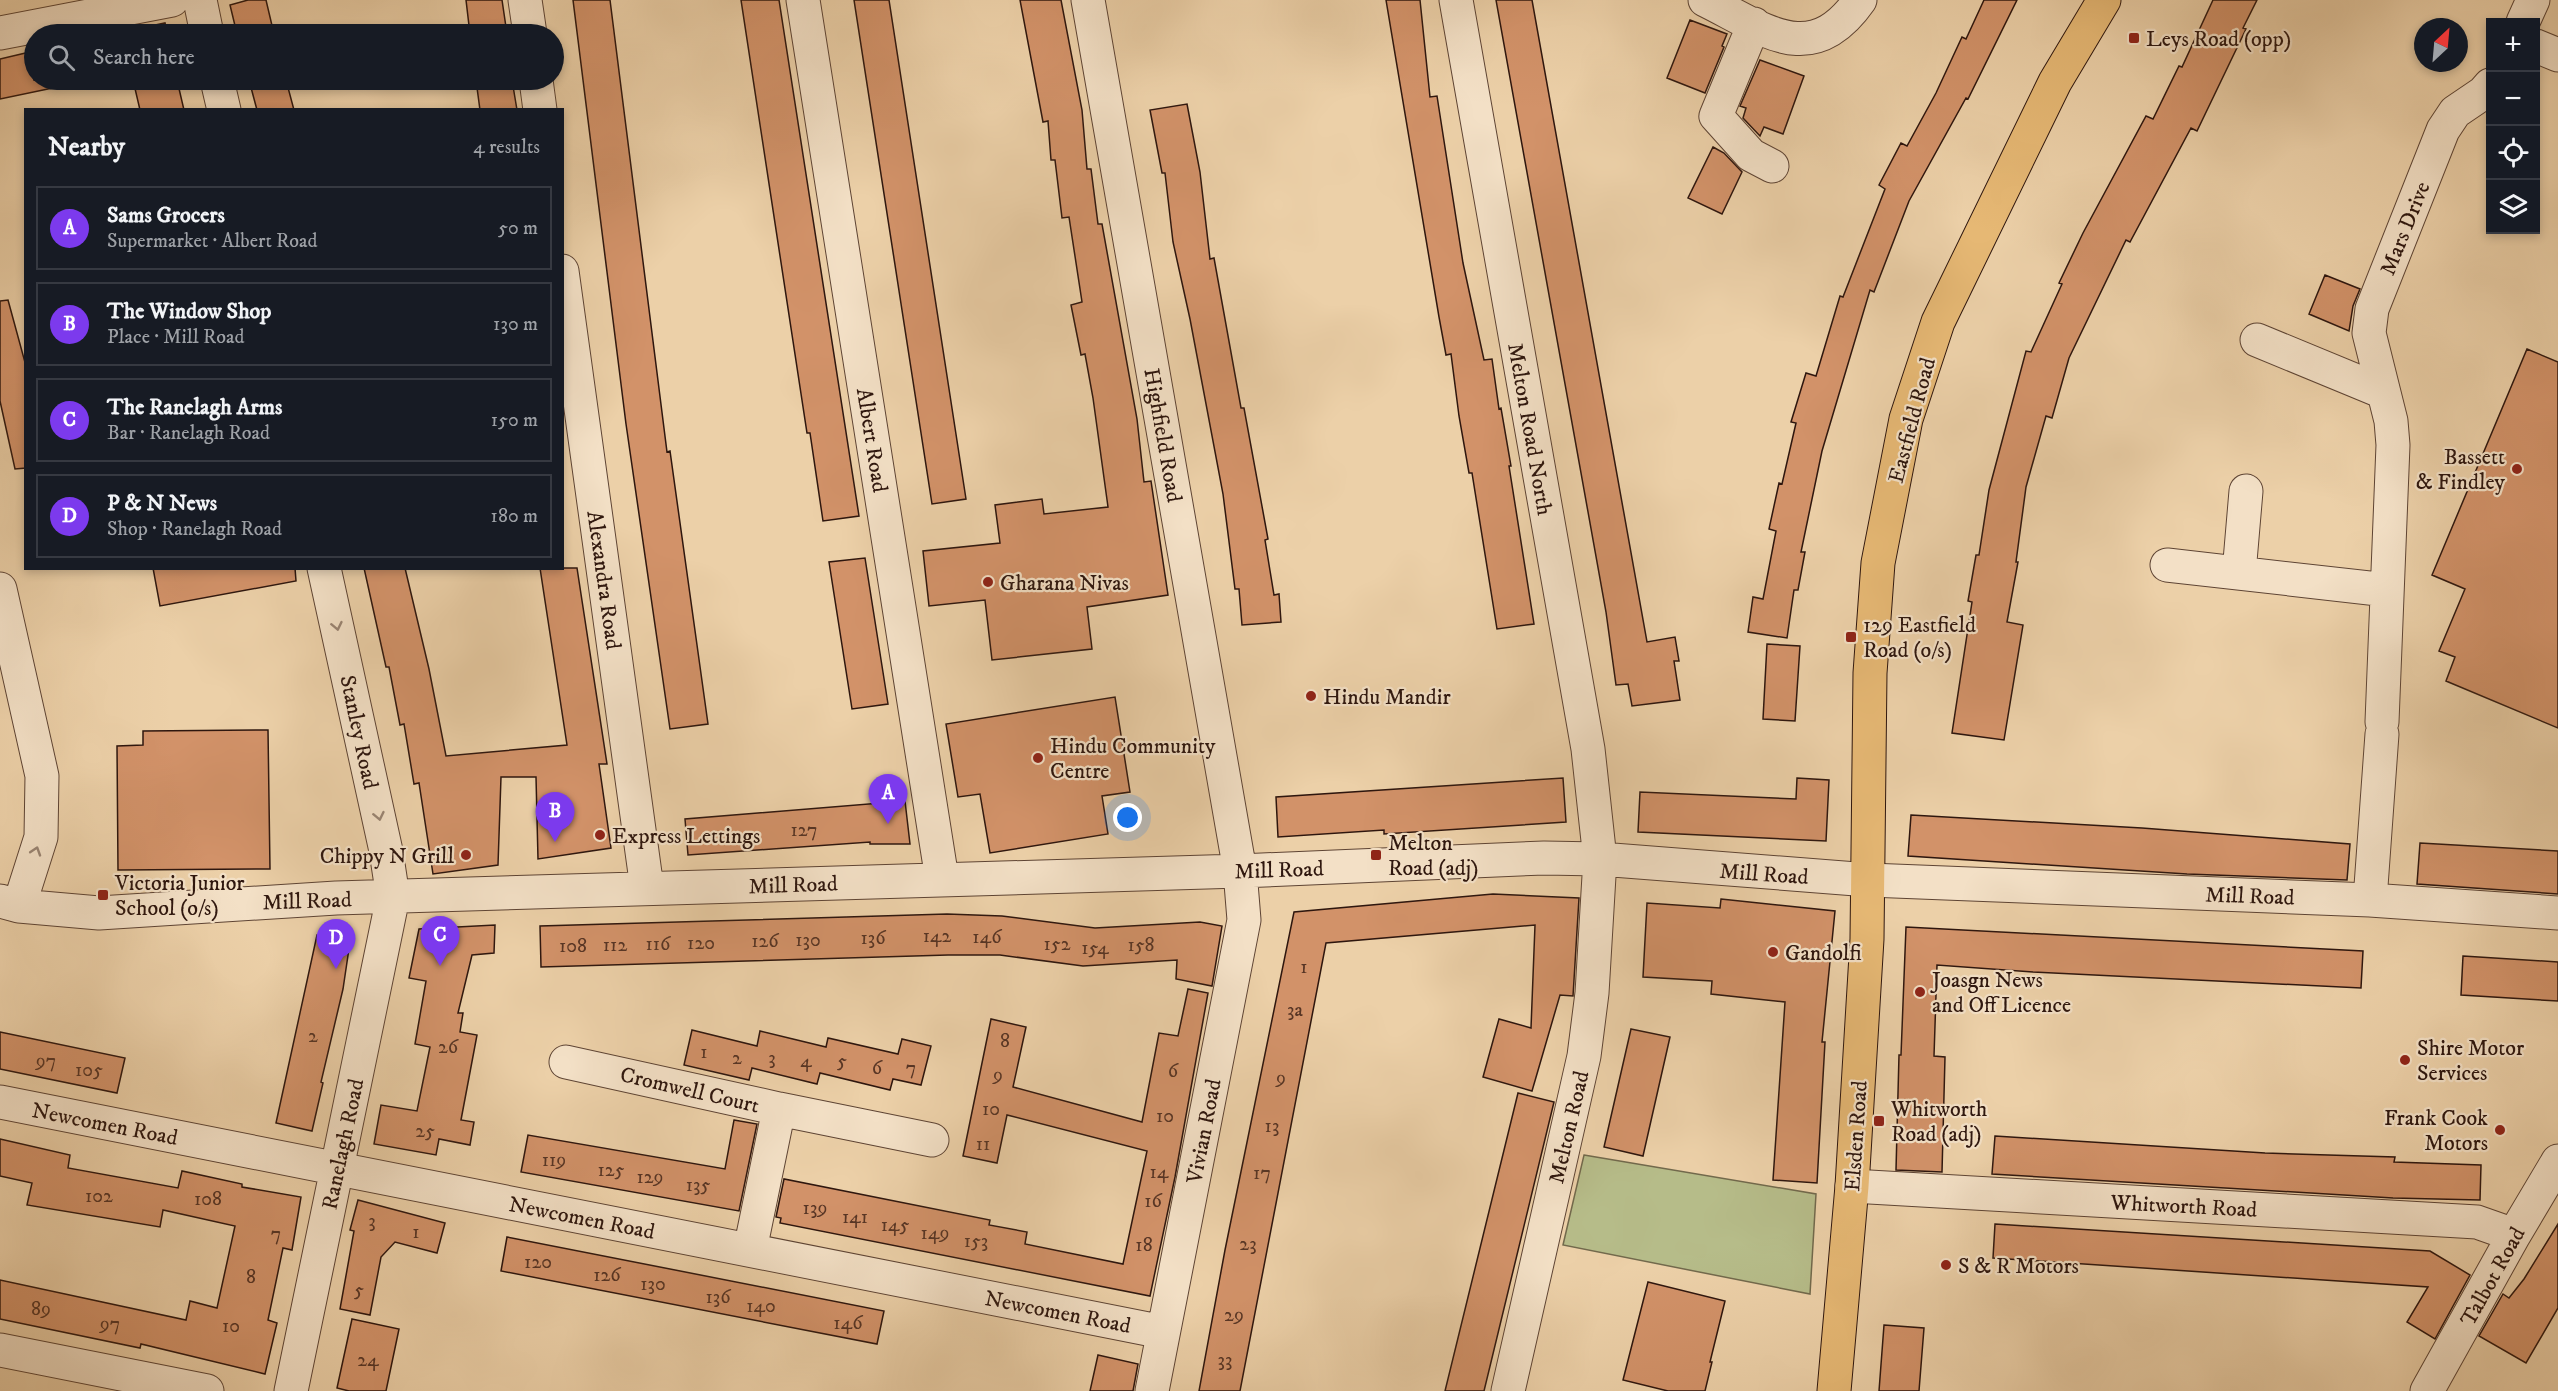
<!DOCTYPE html>
<meta charset="utf-8">
<style>
:root{--surface:#171b24;--page:#242831;--text:#f1f3f6;--muted:#9ea1a6;--line:#363941;--accent:#7c3aed}
body{margin:0;font-family:"IM FELL DW Pica",serif;background:var(--page);color:var(--text)}
.controls{position:absolute;right:18px;top:18px;display:grid;overflow:hidden;border-radius:0px;box-shadow:0 3px 9px #0003}
.controls button{width:54px;height:54px;display:grid;place-items:center;padding:0;border:0;border-bottom:2px solid var(--line);background:var(--surface);color:var(--text);font:30px sans-serif}
.compass{position:absolute;left:2414px;top:18px;width:54px;height:54px;border-radius:50%;background:var(--surface);box-shadow:0 3px 9px #0003;rotate:26deg}
.you{position:absolute;left:1128px;top:818px;width:21px;height:21px;margin:-15px;border:4px solid #fff;border-radius:50%;background:#1a73e8;box-shadow:0 0 0 9px #1a73e833}
.badge{display:grid;place-items:center;width:39px;height:39px;border-radius:50%;background:var(--accent);color:#fff;font-size:20px;font-weight:700}
.pin{position:absolute;translate:-50% -50px;filter:drop-shadow(0 2px 3px #0008)}
.pin::after{content:'';position:absolute;top:32px;width:21px;height:18px;background:inherit;clip-path:polygon(0 0,100% 0,50% 100%)}
.list{margin:0;padding:0;list-style:none}
h2{display:flex;justify-content:space-between;align-items:center;height:78px;margin:0;padding:0 24px;font-size:26px}
h2 small{font-size:20px;font-weight:400;color:var(--muted)}
.list li{display:grid;grid-template-columns:39px 1fr auto;gap:18px;align-items:center;box-sizing:border-box;height:84px;margin:0 12px 12px;padding:0 12px;border:2px solid var(--line);border-radius:0px}
.list b{display:block;font-size:22px;white-space:nowrap}
.list p{margin:0;font-size:20px;white-space:nowrap;color:var(--muted)}
.list em{font-size:20px;font-style:normal;color:var(--muted)}
.icon{flex:none;width:33px;height:33px;fill:none;stroke:currentColor;stroke-width:2;stroke-linecap:round;stroke-linejoin:round}
.map{position:relative;flex:none;width:2558px;height:1391px;overflow:hidden}
.search{position:absolute;background:var(--surface);box-shadow:0 3px 9px #0003;left:24px;top:24px;width:540px;height:66px;display:flex;align-items:center;gap:15px;box-sizing:border-box;padding:0 21px;border-radius:33px;color:var(--muted);font-size:22px}
.panel{position:absolute;background:var(--surface);box-shadow:0 3px 9px #0003;left:24px;top:108px;width:540px;height:462px;border-radius:0px}
.map>svg:first-child{display:block}
.green{fill:#b6bc89;stroke:#72694c;stroke-width:1.5}
.building{fill:#d29269;stroke:#2e160e;stroke-width:1.5}
.lines{fill:none;stroke-linecap:round;stroke-linejoin:round}
.minor-casing{stroke:#5e4434;stroke-width:35}
.major-casing{stroke:#2e160e;stroke-width:35}
.minor{stroke:#f3e0c6;stroke-width:33}
.major{stroke:#e6b874;stroke-width:33}
.oneway{stroke:#9a8573}
.poi-dot{fill:#8f2418;stroke:#f3e0c6;stroke-width:2}
.labels{text-anchor:middle;stroke-width:4.5;stroke-linejoin:round;paint-order:stroke}
.number-label{font-size:20px;fill:#573525}
.poi-label{font-size:22px;fill:#2e160e;stroke:#f3e0c6;text-anchor:start}
.street-label{font-size:22px;fill:#2e160e;stroke:#f3e0c6}
</style>
<div class="map">
<svg width="2558" height="1391" viewBox="0 0 2558 1391">
<rect width="100%" height="100%" fill="#ecd0a8"/>
<filter id="stains"><feTurbulence type="fractalNoise" baseFrequency=".00333" numOctaves="4"/><feColorMatrix values="0 0 0 0 .2 0 0 0 0 .09 0 0 0 0 .02 0 0 0 .5 -.17"/></filter>
<radialGradient id="worn" r=".72"><stop offset=".6" stop-color="#630" stop-opacity="0"/><stop offset="1" stop-color="#630" stop-opacity=".3"/></radialGradient>
<path class="green" d="M 1584,1155 L 1816,1194 L 1810,1294 L 1563,1245 Z"/>
<path class="building" d="M 248,0 L 266,0 L 274,34 L 237,34 L 230,5 Z
M 466,0 L 502,0 L 507,34 L 470,34 Z
M 573,0 L 610,0 L 667,452 L 670,451 L 708,724 L 670,729 L 626,424 Z
M 741,0 L 779,0 L 859,516 L 823,521 L 810,433 L 807,433 Z
M 854,0 L 889,0 L 966,499 L 932,504 Z
M 1020,0 L 1061,0 L 1082,110 L 1087,169 L 1091,169 L 1098,224 L 1102,224 L 1137,419 L 1144,482 L 1151,481 L 1168,595 L 1087,607 L 1092,649 L 992,660 L 985,600 L 929,606 L 923,551 L 1000,543 L 995,505 L 1042,499 L 1044,514 L 1108,507 L 1093,398 L 1085,354 L 1081,355 L 1071,305 L 1082,302 L 1069,217 L 1062,218 L 1055,160 L 1051,160 L 1048,121 L 1043,122 Z
M 1386,0 L 1420,0 L 1430,97 L 1437,96 L 1463,263 L 1484,360 L 1492,359 L 1499,409 L 1501,408 L 1511,466 L 1509,466 L 1534,624 L 1497,629 L 1472,473 L 1469,473 L 1459,416 L 1451,354 L 1446,355 L 1439,317 Z
M 1496,0 L 1532,0 L 1647,642 L 1675,637 L 1679,661 L 1674,661 L 1680,700 L 1632,706 L 1628,684 L 1616,685 L 1606,612 Z
M 1984,0 L 2017,0 L 1968,99 L 1966,98 L 1909,201 L 1874,292 L 1870,290 L 1822,451 L 1801,552 L 1805,552 L 1798,590 L 1794,590 L 1787,638 L 1748,632 L 1753,597 L 1763,599 L 1776,531 L 1769,529 L 1779,483 L 1782,484 L 1796,423 L 1791,422 L 1806,373 L 1816,376 L 1840,296 L 1843,297 L 1885,189 L 1879,185 L 1901,143 L 1907,146 L 1936,93 L 1962,37 L 1966,39 Z
M 2213,0 L 2257,0 L 2243,28 L 2246,29 L 2197,131 L 2191,128 L 2130,242 L 2126,240 L 2069,358 L 2052,418 L 2046,416 L 2026,487 L 2016,562 L 2018,562 L 2007,622 L 2023,625 L 2004,740 L 1952,733 L 1972,602 L 1968,601 L 1976,555 L 1979,555 L 1989,490 L 2026,351 L 2031,352 L 2062,284 L 2059,283 L 2083,233 L 2146,116 L 2153,119 L 2179,66 L 2182,67 Z
M 1690,20 L 1727,34 L 1722,46 L 1724,47 L 1705,93 L 1667,78 Z
M 165,23 L 168,34 L 113,34 Z
M 34,51 L 34,80 L 91,80 L 0,99 L 0,59 Z
M 1760,60 L 1804,76 L 1783,134 L 1764,127 L 1760,136 L 1743,118 L 1746,108 L 1740,106 Z
M 133,80 L 177,80 L 184,110 L 140,110 Z
M 249,80 L 286,80 L 294,110 L 257,110 Z
M 476,80 L 512,80 L 517,110 L 480,110 Z
M 1187,104 L 1200,172 L 1210,259 L 1214,258 L 1241,408 L 1244,408 L 1268,539 L 1265,540 L 1274,595 L 1279,594 L 1281,622 L 1242,625 L 1239,589 L 1235,589 L 1223,494 L 1190,319 L 1173,242 L 1165,173 L 1162,173 L 1150,110 Z
M 1713,147 L 1724,153 L 1742,172 L 1722,214 L 1688,198 Z
M 2325,275 L 2360,289 L 2353,306 L 2349,331 L 2309,314 Z
M 8,300 L 26,366 L 26,468 L 15,469 L 0,401 L 0,301 Z
M 2527,349 L 2558,362 L 2558,728 L 2446,681 L 2455,657 L 2439,651 L 2465,589 L 2432,575 Z
M 865,558 L 888,704 L 852,709 L 829,562 Z
M 153,568 L 295,568 L 296,581 L 160,606 Z
M 364,568 L 405,568 L 429,669 L 446,756 L 567,745 L 540,568 L 577,568 L 607,764 L 599,764 L 611,848 L 538,859 L 536,777 L 501,777 L 498,865 L 433,874 L 419,783 L 414,784 L 404,724 L 400,725 L 389,667 L 386,667 Z
M 1767,644 L 1800,646 L 1795,721 L 1763,719 Z
M 1115,697 L 1130,792 L 1102,796 L 1108,834 L 990,853 L 980,794 L 958,797 L 946,724 Z
M 268,730 L 270,869 L 118,870 L 117,746 L 143,745 L 143,731 Z
M 1563,778 L 1566,822 L 1384,834 L 1384,830 L 1278,837 L 1276,797 Z
M 1797,778 L 1829,780 L 1826,841 L 1638,832 L 1640,792 L 1796,799 Z
M 905,801 L 910,844 L 870,844 L 870,842 L 688,855 L 685,819 Z
M 1911,815 L 2142,828 L 2350,844 L 2347,880 L 2187,874 L 1908,856 Z
M 2420,843 L 2558,851 L 2558,894 L 2417,884 Z
M 1493,894 L 1579,898 L 1573,996 L 1560,995 L 1532,1091 L 1483,1077 L 1499,1019 L 1531,1028 L 1535,925 L 1326,943 L 1240,1391 L 1199,1391 L 1225,1250 L 1294,912 Z
M 1721,899 L 1835,911 L 1822,1042 L 1825,1042 L 1817,1183 L 1773,1180 L 1785,1002 L 1711,994 L 1712,981 L 1643,977 L 1647,903 L 1720,908 Z
M 947,914 L 1002,916 L 1095,928 L 1200,922 L 1222,926 L 1212,986 L 1176,979 L 1177,960 L 1083,966 L 1000,955 L 948,955 L 541,967 L 540,926 Z
M 495,925 L 494,953 L 472,955 L 458,1013 L 463,1013 L 460,1032 L 477,1035 L 461,1120 L 474,1122 L 470,1145 L 439,1139 L 436,1155 L 374,1144 L 381,1105 L 417,1111 L 430,1047 L 415,1044 L 426,981 L 409,978 L 419,929 Z
M 1906,927 L 2363,951 L 2361,988 L 2033,972 L 1937,965 L 1934,1056 L 1945,1057 L 1942,1172 L 1896,1170 L 1899,1055 L 1901,1055 Z
M 317,935 L 351,935 L 343,989 L 321,1082 L 323,1083 L 312,1131 L 276,1123 Z
M 2463,956 L 2558,962 L 2558,1001 L 2461,995 Z
M 1188,989 L 1208,993 L 1175,1177 L 1150,1296 L 780,1223 L 781,1218 L 776,1217 L 784,1179 L 990,1220 L 989,1225 L 1027,1232 L 1025,1244 L 1123,1264 L 1147,1151 L 1007,1115 L 997,1163 L 963,1156 L 991,1019 L 1026,1027 L 1013,1087 L 1142,1122 L 1159,1033 L 1178,1036 Z
M 1631,1029 L 1670,1037 L 1643,1156 L 1604,1147 Z
M 692,1030 L 757,1046 L 760,1031 L 826,1047 L 828,1038 L 898,1054 L 902,1039 L 931,1046 L 921,1085 L 893,1079 L 890,1090 L 820,1073 L 817,1084 L 752,1068 L 749,1080 L 684,1065 Z
M 0,1032 L 125,1058 L 117,1093 L 0,1069 Z
M 1518,1093 L 1554,1102 L 1484,1391 L 1445,1391 Z
M 734,1120 L 757,1124 L 739,1211 L 521,1172 L 528,1135 L 725,1169 Z
M 1995,1136 L 2265,1153 L 2395,1157 L 2394,1162 L 2481,1165 L 2480,1200 L 2393,1198 L 1992,1174 Z
M 0,1139 L 70,1155 L 68,1168 L 178,1188 L 182,1171 L 242,1184 L 242,1187 L 301,1197 L 292,1250 L 283,1248 L 268,1320 L 277,1323 L 265,1374 L 141,1344 L 140,1348 L 0,1319 L 0,1280 L 186,1320 L 190,1301 L 217,1308 L 235,1226 L 163,1210 L 160,1227 L 27,1205 L 32,1183 L 0,1176 Z
M 358,1200 L 445,1223 L 437,1253 L 395,1242 L 381,1257 L 370,1315 L 340,1309 L 354,1231 L 350,1230 Z
M 1995,1224 L 2430,1251 L 2470,1275 L 2435,1339 L 2407,1322 L 2428,1287 L 1993,1258 Z
M 2558,1224 L 2558,1308 L 2526,1363 L 2479,1336 L 2503,1294 L 2509,1298 L 2524,1279 Z
M 507,1237 L 884,1311 L 877,1344 L 501,1271 Z
M 1648,1282 L 1725,1301 L 1710,1362 L 1712,1362 L 1705,1391 L 1668,1391 L 1623,1380 Z
M 352,1319 L 399,1329 L 386,1391 L 349,1391 L 337,1388 Z
M 1884,1325 L 1924,1328 L 1919,1391 L 1879,1391 Z
M 1098,1355 L 1138,1364 L 1133,1391 L 1090,1391 Z"/>
<g class="lines">
<g class="minor-casing">
<path id="minor" d="M 200,0 L 207,34
M 525,0 L 530,34
M 803,0 L 942,879
M 1088,0 L 1240,871 L 1244,920 L 1152,1391
M 1456,0 L 1588,749 L 1600,859 L 1592,993 L 1584,1056 L 1508,1391
M 1705,0 C 1764,29 1811,70 1860,0
M 2523,22 L 2533,0
M 1754,24 L 1716,116 L 1751,155 L 1772,166
M 0,33 L 172,0
M 2536,46 L 2558,55
M 217,80 L 224,110
M 536,80 L 540,110
M 562,271 L 647,888
M 2257,340 L 2383,392
M 2167,565 L 2387,590
M 2239,573 L 2246,491
M 0,589 L 42,776 L 41,837 L 19,906
M 2382,722 L 2393,445 L 2391,421 L 2369,333 L 2372,309 L 2443,130 L 2455,112 L 2483,93 L 2490,85
M 2370,900 L 2382,734
M 0,901 L 19,906 L 99,913 L 336,898 L 1240,871 L 1544,858 L 1600,859 L 1869,880 L 2370,900 L 2558,913
M 566,1062 L 779,1109 L 750,1250
M 0,1102 L 1163,1332
M 779,1109 L 932,1140
M 1852,1186 L 2477,1222 L 2514,1235
M 0,1350 L 207,1391
M 291,1391 L 393,897 L 386,851 L 324,568
M 2427,1391 L 2514,1235 L 2558,1161"/>
</g>
<g class="major-casing">
<path id="major" d="M 1834,1391 L 1852,1186 L 1867,939 L 1870,673 L 1878,563 L 1906,419 L 1938,322 L 2055,82 L 2104,0"/>
</g>
<use href="#minor" class="minor"/>
<use href="#major" class="major"/>
</g>
<defs><path id="oneway-chevron" d="M-2-3.5L2.5 0L-2 3.5" fill="none" stroke-width="1.6" stroke-linecap="round" stroke-linejoin="round" transform="scale(1.5)"/></defs>
<g class="oneway">
<use href="#oneway-chevron" transform="translate(337 626) rotate(78)"/>
<use href="#oneway-chevron" transform="translate(379 816) rotate(78)"/>
<use href="#oneway-chevron" transform="translate(36 851) rotate(-72)"/>
</g>
<g class="poi-dot">
<rect x="2128" y="32" width="12" height="12" rx="3"/>
<circle cx="2517" cy="469" r="6"/>
<circle cx="988" cy="582" r="6"/>
<rect x="1845" y="631" width="12" height="12" rx="3"/>
<circle cx="1311" cy="696" r="6"/>
<circle cx="1038" cy="758" r="6"/>
<circle cx="600" cy="835" r="6"/>
<circle cx="466" cy="855" r="6"/>
<rect x="1370" y="849" width="12" height="12" rx="3"/>
<rect x="97" y="889" width="12" height="12" rx="3"/>
<circle cx="1773" cy="952" r="6"/>
<circle cx="1920" cy="992" r="6"/>
<circle cx="2405" cy="1060" r="6"/>
<rect x="1873" y="1115" width="12" height="12" rx="3"/>
<circle cx="2500" cy="1130" r="6"/>
<circle cx="1946" cy="1265" r="6"/>
</g>
<g class="labels">
<g class="number-label">
<text x="804" y="836">127</text>
<text x="937" y="942">142</text>
<text x="987" y="943">146</text>
<text x="873" y="944">136</text>
<text x="808" y="946">130</text>
<text x="765" y="947">126</text>
<text x="701" y="949">120</text>
<text x="658" y="950">116</text>
<text x="1057" y="950">152</text>
<text x="615" y="951">112</text>
<text x="1141" y="951">158</text>
<text x="573" y="952">108</text>
<text x="1095" y="954">154</text>
<text x="1304" y="973">1</text>
<text x="1295" y="1016">3a</text>
<text x="313" y="1042">2</text>
<text x="1005" y="1047">8</text>
<text x="448" y="1053">26</text>
<text x="704" y="1058">1</text>
<text x="737" y="1064">2</text>
<text x="772" y="1064">3</text>
<text x="46" y="1067">97</text>
<text x="806" y="1067">4</text>
<text x="842" y="1067">5</text>
<text x="877" y="1074">6</text>
<text x="911" y="1074">7</text>
<text x="89" y="1076">105</text>
<text x="1173" y="1077">6</text>
<text x="998" y="1081">9</text>
<text x="1281" y="1084">9</text>
<text x="991" y="1115">10</text>
<text x="1165" y="1122">10</text>
<text x="1272" y="1132">13</text>
<text x="425" y="1137">25</text>
<text x="983" y="1150">11</text>
<text x="554" y="1166">119</text>
<text x="611" y="1176">125</text>
<text x="1159" y="1178">14</text>
<text x="1262" y="1179">17</text>
<text x="650" y="1183">129</text>
<text x="698" y="1191">135</text>
<text x="99" y="1202">102</text>
<text x="208" y="1205">108</text>
<text x="1153" y="1207">16</text>
<text x="815" y="1214">139</text>
<text x="855" y="1223">141</text>
<text x="372" y="1227">3</text>
<text x="895" y="1231">145</text>
<text x="416" y="1238">1</text>
<text x="935" y="1239">149</text>
<text x="276" y="1240">7</text>
<text x="976" y="1247">153</text>
<text x="1248" y="1250">23</text>
<text x="1144" y="1251">18</text>
<text x="538" y="1268">120</text>
<text x="607" y="1281">126</text>
<text x="251" y="1283">8</text>
<text x="653" y="1290">130</text>
<text x="359" y="1296">5</text>
<text x="718" y="1303">136</text>
<text x="761" y="1312">140</text>
<text x="41" y="1315">89</text>
<text x="1234" y="1321">29</text>
<text x="848" y="1329">146</text>
<text x="110" y="1330">97</text>
<text x="231" y="1332">10</text>
<text x="368" y="1366">24</text>
<text x="1225" y="1366">33</text>
</g>
<g class="poi-label">
<text x="2146" y="46">Leys Road (opp)</text>
<text x="2505" y="464" text-anchor="end">Bassett<tspan x="2505" dy="25">&amp; Findley</tspan></text>
<text x="1000" y="590">Gharana Nivas</text>
<text x="1863" y="632">129 Eastfield<tspan x="1863" dy="25">Road (o/s)</tspan></text>
<text x="1323" y="704">Hindu Mandir</text>
<text x="1050" y="753">Hindu Community<tspan x="1050" dy="25">Centre</tspan></text>
<text x="612" y="843">Express Lettings</text>
<text x="1388" y="850">Melton<tspan x="1388" dy="25">Road (adj)</tspan></text>
<text x="454" y="863" text-anchor="end">Chippy N Grill</text>
<text x="115" y="890">Victoria Junior<tspan x="115" dy="25">School (o/s)</tspan></text>
<text x="1785" y="960">Gandolfi</text>
<text x="1932" y="987">Joasgn News<tspan x="1932" dy="25">and Off Licence</tspan></text>
<text x="2417" y="1055">Shire Motor<tspan x="2417" dy="25">Services</tspan></text>
<text x="1891" y="1116">Whitworth<tspan x="1891" dy="25">Road (adj)</tspan></text>
<text x="2488" y="1125" text-anchor="end">Frank Cook<tspan x="2488" dy="25">Motors</tspan></text>
<text x="1958" y="1273">S &amp; R Motors</text>
</g>
<g class="street-label">
<text transform="translate(2404 228) rotate(-68)" y="8">Mars Drive</text>
<text transform="translate(1911 420) rotate(-75)" y="8">Eastfield Road</text>
<text transform="translate(1531 429) rotate(80)" y="8">Melton Road North</text>
<text transform="translate(1164 435) rotate(80)" y="8">Highfield Road</text>
<text transform="translate(873 440) rotate(81)" y="8">Albert Road</text>
<text transform="translate(605 580) rotate(82)" y="8">Alexandra Road</text>
<text transform="translate(360 732) rotate(78)" y="8">Stanley Road</text>
<text transform="translate(1279 869) rotate(-2)" y="8">Mill Road</text>
<text transform="translate(1764 873) rotate(4)" y="8">Mill Road</text>
<text transform="translate(793 884) rotate(-2)" y="8">Mill Road</text>
<text transform="translate(2250 895) rotate(2)" y="8">Mill Road</text>
<text transform="translate(307 900) rotate(-2)" y="8">Mill Road</text>
<text transform="translate(690 1089) rotate(13)" y="8">Cromwell Court</text>
<text transform="translate(105 1123) rotate(11)" y="8">Newcomen Road</text>
<text transform="translate(1568 1127) rotate(-77)" y="8">Melton Road</text>
<text transform="translate(1203 1131) rotate(-79)" y="8">Vivian Road</text>
<text transform="translate(1855 1136) rotate(-86)" y="8">Elsden Road</text>
<text transform="translate(342 1144) rotate(-78)" y="8">Ranelagh Road</text>
<text transform="translate(2184 1205) rotate(3)" y="8">Whitworth Road</text>
<text transform="translate(582 1217) rotate(11)" y="8">Newcomen Road</text>
<text transform="translate(2492 1276) rotate(-61)" y="8">Talbot Road</text>
<text transform="translate(1058 1311) rotate(11)" y="8">Newcomen Road</text>
</g>
</g>
<rect width="100%" height="100%" filter="url(#stains)"/>
<rect width="100%" height="100%" fill="url(#worn)"/>
</svg>
<div class="controls">
<button>+</button>
<button>−</button>
<button><svg class="icon" aria-label="locate" viewBox="0 0 24 24"><circle cx="12" cy="12" r="6"/><path d="M12 2v4M12 18v4M2 12h4M18 12h4"/></svg></button>
<button><svg class="icon" aria-label="layers" viewBox="0 0 24 24"><path d="M12 4l9 5-9 5-9-5zM3 14l9 5 9-5"/></svg></button>
</div>
<svg class="compass" viewBox="-18 -18 36 36"><path d="M0-13l5 13h-10z" fill="#e53935"/><path d="M0 13l5-13h-10z" fill="#9ea1a6"/></svg>
<div class="you"></div>
<div class="pin badge" style="left:888px;top:824px">A</div>
<div class="pin badge" style="left:555px;top:842px">B</div>
<div class="pin badge" style="left:440px;top:966px">C</div>
<div class="pin badge" style="left:336px;top:969px">D</div>
<div class="search"><svg class="icon" aria-label="search" viewBox="0 0 24 24"><circle cx="10" cy="10" r="6"/><path d="M15 15l6 6"/></svg>Search here</div>
<section class="panel">
<h2>Nearby<small>4 results</small></h2>
<ul class="list">
<li><span class="badge">A</span><div><b>Sams Grocers</b><p>Supermarket · Albert Road</p></div><em>50 m</em></li>
<li><span class="badge">B</span><div><b>The Window Shop</b><p>Place · Mill Road</p></div><em>130 m</em></li>
<li><span class="badge">C</span><div><b>The Ranelagh Arms</b><p>Bar · Ranelagh Road</p></div><em>150 m</em></li>
<li><span class="badge">D</span><div><b>P &amp; N News</b><p>Shop · Ranelagh Road</p></div><em>180 m</em></li>
</ul>
</section>
</div>
